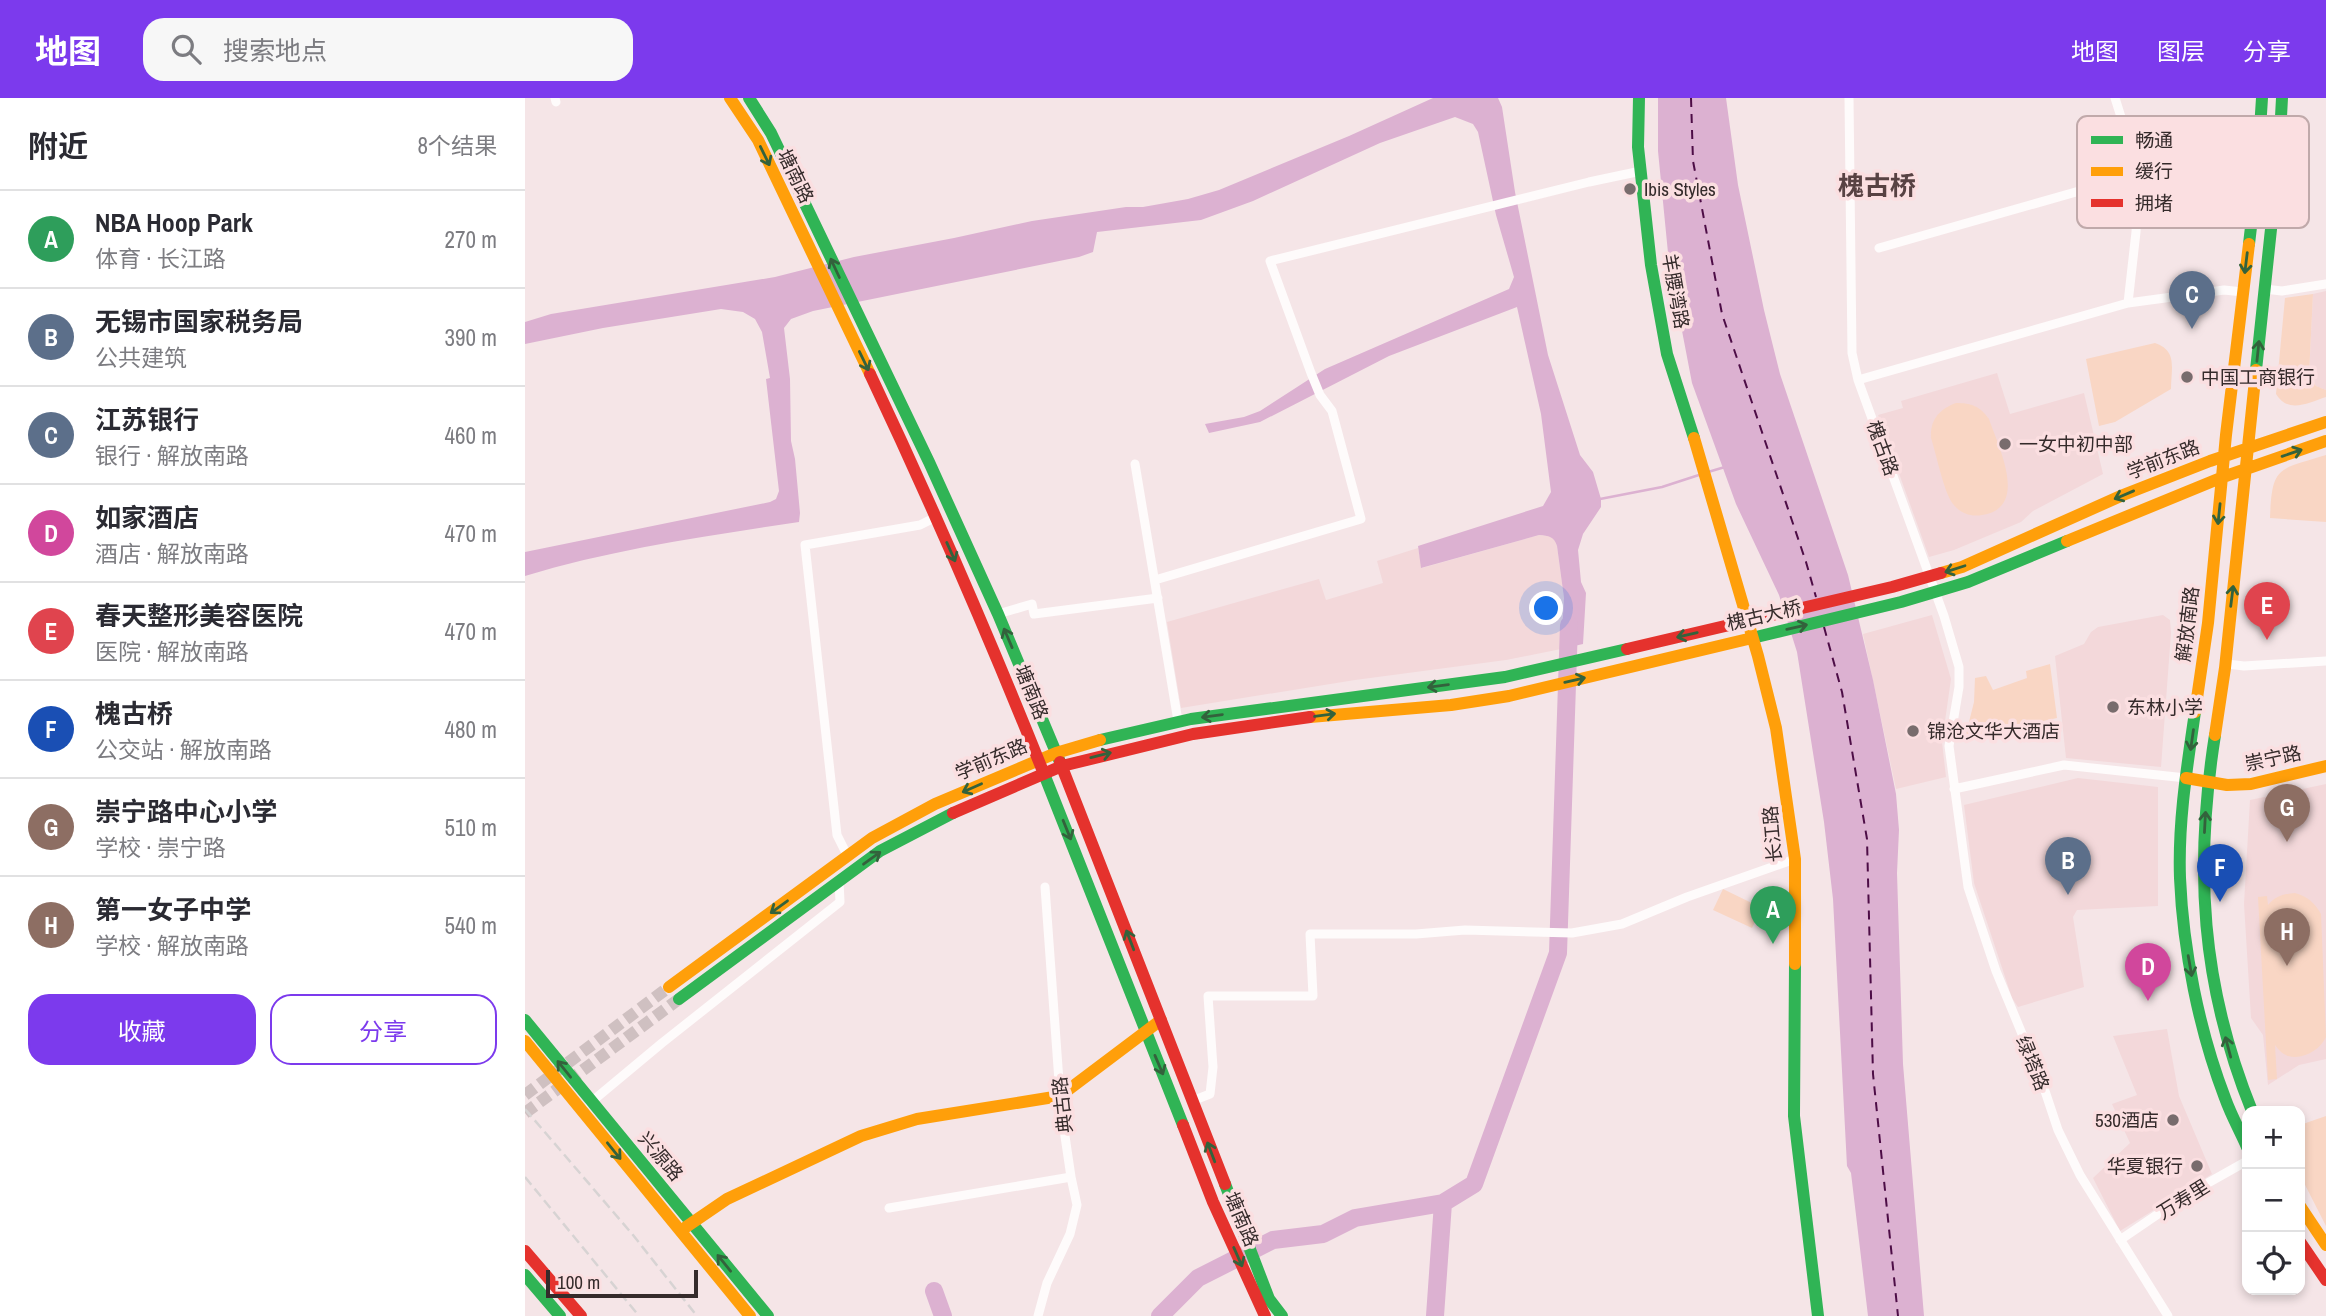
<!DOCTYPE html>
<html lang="zh">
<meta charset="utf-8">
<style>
:root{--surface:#fff;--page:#f7f7f7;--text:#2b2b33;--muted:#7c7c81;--line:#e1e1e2;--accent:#7c3aed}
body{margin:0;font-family:"Archivo Narrow","Noto Sans SC",sans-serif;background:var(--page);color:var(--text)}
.controls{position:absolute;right:21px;bottom:21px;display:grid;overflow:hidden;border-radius:14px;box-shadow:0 4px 10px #0003}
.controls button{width:63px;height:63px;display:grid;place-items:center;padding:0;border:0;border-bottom:2px solid var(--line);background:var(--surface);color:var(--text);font:35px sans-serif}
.scale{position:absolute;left:21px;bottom:18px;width:152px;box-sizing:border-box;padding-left:7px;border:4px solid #352b2b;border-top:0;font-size:19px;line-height:24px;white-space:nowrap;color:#352b2b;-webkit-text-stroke:5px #fbdfe1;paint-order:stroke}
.you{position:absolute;left:1022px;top:511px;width:24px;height:24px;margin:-18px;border:5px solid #fff;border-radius:50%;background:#1a73e8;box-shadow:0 0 0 10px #1a73e833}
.badge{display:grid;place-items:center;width:46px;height:46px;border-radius:50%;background:var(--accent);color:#fff;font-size:23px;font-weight:700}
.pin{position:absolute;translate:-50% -58px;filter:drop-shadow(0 2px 4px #0008)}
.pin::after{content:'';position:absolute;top:37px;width:24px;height:21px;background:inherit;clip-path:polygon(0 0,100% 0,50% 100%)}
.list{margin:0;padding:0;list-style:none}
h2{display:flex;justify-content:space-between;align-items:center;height:91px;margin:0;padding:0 28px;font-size:30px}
h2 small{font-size:23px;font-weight:400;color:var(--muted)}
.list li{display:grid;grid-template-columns:46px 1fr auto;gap:21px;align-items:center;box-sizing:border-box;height:98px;padding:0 28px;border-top:2px solid var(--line)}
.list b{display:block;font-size:26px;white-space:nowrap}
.list p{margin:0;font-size:23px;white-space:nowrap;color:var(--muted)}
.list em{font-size:23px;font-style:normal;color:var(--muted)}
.actions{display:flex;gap:14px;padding:21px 28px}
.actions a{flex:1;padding:16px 0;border:2px solid var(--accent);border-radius:21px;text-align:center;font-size:24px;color:var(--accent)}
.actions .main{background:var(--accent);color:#fff}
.icon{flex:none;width:38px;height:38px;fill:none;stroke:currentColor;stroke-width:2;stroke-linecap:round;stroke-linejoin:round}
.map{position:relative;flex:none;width:1801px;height:1218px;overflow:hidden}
header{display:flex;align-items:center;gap:42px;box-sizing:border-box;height:98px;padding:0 35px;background:var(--accent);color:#fff}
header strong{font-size:33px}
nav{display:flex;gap:38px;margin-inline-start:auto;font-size:24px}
.search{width:490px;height:63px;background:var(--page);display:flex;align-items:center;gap:18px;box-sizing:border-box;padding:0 24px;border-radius:21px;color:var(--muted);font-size:26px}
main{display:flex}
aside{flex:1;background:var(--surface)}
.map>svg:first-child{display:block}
.built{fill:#f3d8da}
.green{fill:#f9d6c4}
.water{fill:#dcb1d1}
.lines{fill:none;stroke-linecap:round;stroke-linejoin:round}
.stream{stroke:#dcb1d1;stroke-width:2.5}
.river{stroke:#dcb1d1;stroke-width:18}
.ferry{stroke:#4d0d46;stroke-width:2;stroke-dasharray:9 7;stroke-linecap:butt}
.secondary-tunnel{stroke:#cfc0c1;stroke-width:12;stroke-dasharray:12 6;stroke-linecap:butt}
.street{stroke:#fefbfb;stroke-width:9}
.fast{stroke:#30b455;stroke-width:12}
.slow{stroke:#ff9f0a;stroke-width:12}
.jam{stroke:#e5322d;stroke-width:12}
.rail{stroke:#d7d3d3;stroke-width:2.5;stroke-dasharray:10 5;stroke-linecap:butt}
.oneway{stroke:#33623c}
.poi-dot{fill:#786c6d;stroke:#fbdfe1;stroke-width:2.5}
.labels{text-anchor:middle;stroke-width:7;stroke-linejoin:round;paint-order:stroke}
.street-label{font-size:19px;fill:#352b2b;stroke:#fbdfe1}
.poi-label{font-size:19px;fill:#352b2b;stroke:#fbdfe1;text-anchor:start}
.district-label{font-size:26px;font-weight:bold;fill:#584243;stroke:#fbdfe1}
.key{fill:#fbdfe1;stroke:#c0a9aa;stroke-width:2}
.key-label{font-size:19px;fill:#352b2b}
</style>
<header>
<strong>地图</strong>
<div class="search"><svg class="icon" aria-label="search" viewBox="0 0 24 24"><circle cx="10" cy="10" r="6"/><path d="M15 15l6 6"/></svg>搜索地点</div>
<nav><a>地图</a><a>图层</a><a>分享</a></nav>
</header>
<main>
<aside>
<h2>附近<small>8个结果</small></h2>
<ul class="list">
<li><span class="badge" style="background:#2e9e5b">A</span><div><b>NBA Hoop Park</b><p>体育 · 长江路</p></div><em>270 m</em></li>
<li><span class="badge" style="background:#5c6f8a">B</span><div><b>无锡市国家税务局</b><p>公共建筑</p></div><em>390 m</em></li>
<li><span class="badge" style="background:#5c6f8a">C</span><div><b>江苏银行</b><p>银行 · 解放南路</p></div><em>460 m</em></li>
<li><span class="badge" style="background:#d1479c">D</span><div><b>如家酒店</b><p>酒店 · 解放南路</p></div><em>470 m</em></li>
<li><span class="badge" style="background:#e0444e">E</span><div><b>春天整形美容医院</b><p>医院 · 解放南路</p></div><em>470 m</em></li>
<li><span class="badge" style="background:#1a4fb4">F</span><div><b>槐古桥</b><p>公交站 · 解放南路</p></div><em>480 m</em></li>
<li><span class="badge" style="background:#8d6e63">G</span><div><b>崇宁路中心小学</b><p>学校 · 崇宁路</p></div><em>510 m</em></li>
<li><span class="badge" style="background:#8d6e63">H</span><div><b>第一女子中学</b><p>学校 · 解放南路</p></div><em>540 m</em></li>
</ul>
<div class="actions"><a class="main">收藏</a><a>分享</a></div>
</aside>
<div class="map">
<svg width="1801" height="1218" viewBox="0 0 1801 1218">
<rect width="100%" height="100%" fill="#f5e5e7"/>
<path class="built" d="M 1801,193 L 1801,292 L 1791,288 L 1784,277 L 1788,196 Z
M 1472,275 L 1485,316 L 1559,295 L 1578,376 L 1508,413 L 1496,424 L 1429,452 L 1404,459 L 1353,317 L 1378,310 L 1376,303 Z
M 1014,437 L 1025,438 L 1030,441 L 1032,448 L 1039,500 L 1036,551 L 981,562 L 830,582 L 656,610 L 642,524 L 794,481 L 801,502 L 858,485 L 852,463 L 893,450 L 897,470 Z
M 1407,517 L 1426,581 L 1417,644 L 1421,679 L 1371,691 L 1338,536 Z
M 1638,517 L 1645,522 L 1646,535 L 1636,669 L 1541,660 L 1530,558 L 1559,546 L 1566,534 L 1573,529 Z
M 1553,680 L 1633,689 L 1633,808 L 1552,812 L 1548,819 L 1559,889 L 1493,909 L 1487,900 L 1449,785 L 1439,707 Z
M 1801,686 L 1801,961 L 1774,967 L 1743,987 L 1738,937 L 1726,920 L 1719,806 L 1725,702 Z
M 1642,931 L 1654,998 L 1687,1076 L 1595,1133 L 1568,1080 L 1605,1045 L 1587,1006 L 1612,997 L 1588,938 Z"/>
<path class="green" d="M 1788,196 L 1784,277 L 1791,288 L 1801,292 L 1801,299 C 1783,305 1763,316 1751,296 L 1760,200 Z
M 1630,245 C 1653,253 1646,270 1646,291 L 1590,324 L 1574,328 L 1561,261 Z
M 1431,305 C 1446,305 1455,308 1464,321 C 1473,348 1505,410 1457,417 C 1445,419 1435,415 1428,406 C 1419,395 1411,355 1406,340 C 1405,321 1415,311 1431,305 Z
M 1801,357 L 1801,424 L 1745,420 C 1747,367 1753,372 1801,357 Z
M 1525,566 L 1532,620 L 1440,640 L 1449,604 L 1450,580 L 1461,578 L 1468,592 L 1502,580 L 1501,573 Z
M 1198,791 L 1237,810 L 1227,830 L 1188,812 Z
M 1770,795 C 1783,799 1789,804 1796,816 L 1801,939 C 1795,952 1778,962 1763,958 C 1757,956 1753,951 1750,947 L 1752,981 L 1743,982 L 1733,799 L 1742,798 L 1743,807 C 1751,798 1758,796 1770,795 Z
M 1801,1018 L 1801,1128 L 1775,1077 L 1775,1027 Z"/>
<path class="water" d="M 908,0 L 973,0 L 977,9 L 990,94 L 1023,257 L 1055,357 L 1068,374 L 1076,401 L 1076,409 L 1058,436 L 1053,452 L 1056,484 L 1061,495 L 1058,546 L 1036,551 L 1039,500 L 1032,448 C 1029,438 1024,438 1014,437 L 896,470 L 893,448 L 1018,408 L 1026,394 L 1016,316 L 992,209 L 864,258 L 735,324 L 684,335 L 680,326 L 719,319 L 735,313 L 800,271 L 984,191 L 989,179 L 971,117 L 953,34 L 948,26 L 930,19 L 855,45 L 728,103 L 676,122 L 572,134 L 568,154 L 554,159 L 288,213 L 266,221 L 259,230 L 265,281 L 266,343 L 270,361 L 275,415 L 274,424 C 182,438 89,451 0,478 L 0,454 L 245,404 L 251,401 L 254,393 L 241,281 L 245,280 L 237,234 L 230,221 L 218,214 L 196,211 L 78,230 L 0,246 L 0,224 L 26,216 L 250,179 L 329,159 L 429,140 L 507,123 L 601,109 L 618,109 L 663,101 L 694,92 L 824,38 Z
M 1133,0 L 1201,0 L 1213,87 L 1239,212 L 1255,276 L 1323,477 L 1348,582 L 1371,696 L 1374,732 L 1372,775 L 1378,966 L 1399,1218 L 1343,1218 L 1326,1075 L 1322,1068 L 1308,801 L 1299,724 L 1272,554 L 1254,497 L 1211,406 L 1167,285 L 1144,165 L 1133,53 Z"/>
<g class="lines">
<path class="stream" d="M 1183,374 L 1200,369
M 1075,401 L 1137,389 L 1177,376"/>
<path class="river" d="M 409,1193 L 418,1218
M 635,1218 L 673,1180 L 748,1142 L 798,1136 L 830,1120 L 918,1105
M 910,1218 L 918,1105 L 949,1086 L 1033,855 L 1044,527"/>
<path class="ferry" d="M 1166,0 L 1168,63 L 1197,216 L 1281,464 L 1291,499
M 1299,529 L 1317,594 L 1342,741 L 1348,976 L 1373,1218"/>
<path class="secondary-tunnel" d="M 0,997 L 144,889
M 0,1015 L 154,901"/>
<path class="street" d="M 30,0 L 31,4
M 1324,0 L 1327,255 L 1333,282 L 1419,518 L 1434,569 L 1434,589 L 1424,648 L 1443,789 L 1471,873 L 1517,984 L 1533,1032 L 1555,1077 L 1643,1218
M 1354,150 L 1614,76 L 1702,75 L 1732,78
M 1739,191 L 1757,193 L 1801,186
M 1603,205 L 1699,192 L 1718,194
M 1333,282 L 1603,205 L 1611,134 L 1614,76 L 1590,0
M 610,366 L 653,623
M 630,482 L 836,421 L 807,313 L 795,297 L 786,275 L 745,163 L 1064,84 L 1116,73
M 473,516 L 507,506 L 509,516 L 633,500
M 1702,566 L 1719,568 L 1801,563
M 1429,691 L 1539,667 L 1661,680
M 322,757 L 312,737 L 280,447 L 395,427 L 411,419
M 667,1003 L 685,996 L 688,969 L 683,898 L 788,898 L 785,836 L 891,836 L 940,832 L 1047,835 L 1097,826 L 1162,799 L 1270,761
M 65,1005 L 137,945 L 315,804 L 314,783
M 364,1110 L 546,1079
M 1595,1142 L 1658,1099 L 1722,1063
M 513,1218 L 522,1185 L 545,1136 L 552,1107 L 546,1079 L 536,1011 L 520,789"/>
<path class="fast" d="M 224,0 L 246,35 L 404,364 L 473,516 L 535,664
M 1114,0 L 1113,49 L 1126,167 L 1142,256 L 1169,340
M 1724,146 L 1732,78 L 1737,0
M 1731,272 L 1754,56 L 1757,0
M 1223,541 L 1376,504 L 1443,484 L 1542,443
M 1670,614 C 1662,669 1653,724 1655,780 C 1658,852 1674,932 1700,1000 C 1706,1017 1715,1033 1722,1049
M 1690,637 C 1669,770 1676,887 1727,1013
M 575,642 L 666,621 L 980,579 L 1102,551
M 519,676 L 658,1027
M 1270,866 L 1269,1018 L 1293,1218
M 154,901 L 355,753 L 428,715
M 0,922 L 243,1218
M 700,1086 L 744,1201 L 757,1218
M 0,1177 L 35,1218"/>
<path class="slow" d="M 205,0 L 233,42 L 345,276
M 1169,340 L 1233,558 L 1251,630 L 1270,761 L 1270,866
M 1542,443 L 1698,379 L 1801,343
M 1416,475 L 1437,469 L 1598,397 L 1685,363 L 1801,324
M 1670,614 L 1683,525 L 1701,337 L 1724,146
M 785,619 L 926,607 L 984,598 L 1223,541
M 1690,637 L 1700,570 L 1731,272
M 1661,680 L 1702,687 L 1726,686 L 1801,668
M 144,889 L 347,740 L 410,706 L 531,655 L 575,642
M 0,943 L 225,1218
M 1775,1108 L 1801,1147
M 161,1129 L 202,1101 L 336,1038 L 392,1021 L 535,998 L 636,922"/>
<path class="jam" d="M 345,276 C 407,407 465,541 519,676
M 1102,551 L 1367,489 L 1416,475
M 535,664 L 700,1086
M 428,715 L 537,668 L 668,636 L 785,619
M 658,1027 L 688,1104 L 740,1218
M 1775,1144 L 1801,1182
M 0,1153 L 56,1218"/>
<path class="rail" d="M 0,1011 L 108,1137 L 172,1218
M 0,1079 L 114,1218"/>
</g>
<defs><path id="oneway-shaft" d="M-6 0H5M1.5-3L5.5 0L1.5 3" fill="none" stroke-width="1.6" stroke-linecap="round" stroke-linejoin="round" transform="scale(1.75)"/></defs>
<g class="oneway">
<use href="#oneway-shaft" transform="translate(240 58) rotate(64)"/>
<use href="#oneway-shaft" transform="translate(1721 165) rotate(97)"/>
<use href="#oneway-shaft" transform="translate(310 170) rotate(-115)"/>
<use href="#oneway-shaft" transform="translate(1733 253) rotate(-84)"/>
<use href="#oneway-shaft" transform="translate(339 263) rotate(64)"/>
<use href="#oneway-shaft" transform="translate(1767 355) rotate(-19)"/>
<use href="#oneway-shaft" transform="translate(1599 397) rotate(157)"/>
<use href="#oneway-shaft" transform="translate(1694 416) rotate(96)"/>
<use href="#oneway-shaft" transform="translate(426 454) rotate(66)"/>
<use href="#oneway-shaft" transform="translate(1430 471) rotate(162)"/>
<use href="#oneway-shaft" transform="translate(1707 498) rotate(-83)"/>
<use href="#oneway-shaft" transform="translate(1272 529) rotate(-13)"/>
<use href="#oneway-shaft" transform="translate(1162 537) rotate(167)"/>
<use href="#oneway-shaft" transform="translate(483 540) rotate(-113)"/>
<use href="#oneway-shaft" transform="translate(1050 582) rotate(-13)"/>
<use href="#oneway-shaft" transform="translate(913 588) rotate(173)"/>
<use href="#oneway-shaft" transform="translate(800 617) rotate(-8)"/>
<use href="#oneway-shaft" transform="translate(687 618) rotate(172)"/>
<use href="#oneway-shaft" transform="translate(1667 642) rotate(98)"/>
<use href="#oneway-shaft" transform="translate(576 657) rotate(-14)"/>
<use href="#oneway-shaft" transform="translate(447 690) rotate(156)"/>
<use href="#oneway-shaft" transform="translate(1680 724) rotate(-87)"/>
<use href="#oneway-shaft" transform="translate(542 732) rotate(68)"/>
<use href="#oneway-shaft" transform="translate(347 760) rotate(-36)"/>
<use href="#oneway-shaft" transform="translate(254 809) rotate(144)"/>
<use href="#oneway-shaft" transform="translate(605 842) rotate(-111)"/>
<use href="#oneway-shaft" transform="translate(1665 868) rotate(80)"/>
<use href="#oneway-shaft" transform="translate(1703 949) rotate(-105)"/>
<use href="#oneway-shaft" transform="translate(634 967) rotate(67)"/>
<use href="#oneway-shaft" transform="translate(39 971) rotate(-129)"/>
<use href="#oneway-shaft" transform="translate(89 1053) rotate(51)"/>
<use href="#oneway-shaft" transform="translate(686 1054) rotate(-111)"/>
<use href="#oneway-shaft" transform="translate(713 1159) rotate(66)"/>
<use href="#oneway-shaft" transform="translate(199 1165) rotate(-129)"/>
</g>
<g class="poi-dot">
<circle cx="1105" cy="91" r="7"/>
<circle cx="1662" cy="279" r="7"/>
<circle cx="1480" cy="346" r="7"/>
<circle cx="1588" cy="609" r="7"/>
<circle cx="1388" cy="633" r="7"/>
<circle cx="1648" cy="1022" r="7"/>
<circle cx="1672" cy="1068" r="7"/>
</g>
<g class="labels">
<g class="street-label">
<text transform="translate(271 78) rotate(64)" y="7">塘南路</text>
<text transform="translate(1151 193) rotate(80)" y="7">羊腰湾路</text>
<text transform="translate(1358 350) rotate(70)" y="7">槐古路</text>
<text transform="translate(1638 361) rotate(-21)" y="7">学前东路</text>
<text transform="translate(1239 517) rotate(-13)" y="7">槐古大桥</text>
<text transform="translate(1662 526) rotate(-83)" y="7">解放南路</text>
<text transform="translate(507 594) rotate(68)" y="7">塘南路</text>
<text transform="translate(1748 660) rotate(-12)" y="7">崇宁路</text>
<text transform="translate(466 661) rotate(-23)" y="7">学前东路</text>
<text transform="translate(1247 736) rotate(-95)" y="7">长江路</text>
<text transform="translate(1508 965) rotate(68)" y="7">绿塔路</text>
<text transform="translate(537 1007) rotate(-96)" y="7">典古路</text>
<text transform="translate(136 1058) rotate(50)" y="7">兴源路</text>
<text transform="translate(1658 1101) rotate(-32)" y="7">万寿里</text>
<text transform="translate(717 1121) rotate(67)" y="7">塘南路</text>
</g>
<g class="poi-label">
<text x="1119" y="98">Ibis Styles</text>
<text x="1676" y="286">中国工商银行</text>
<text x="1494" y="353">一女中初中部</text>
<text x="1602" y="616">东林小学</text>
<text x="1402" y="640">锦沧文华大酒店</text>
<text x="1634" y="1029" text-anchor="end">530酒店</text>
<text x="1658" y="1075" text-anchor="end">华夏银行</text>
</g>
<g class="district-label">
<text x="1352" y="97">槐古桥</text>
</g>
</g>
<rect x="1552" y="18" width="232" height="112" rx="10" class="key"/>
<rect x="1566" y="38" width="32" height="8" fill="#30b455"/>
<rect x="1566" y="69" width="32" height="9" fill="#ff9f0a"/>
<rect x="1566" y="101" width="32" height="8" fill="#e5322d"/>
<g class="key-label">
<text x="1610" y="49">畅通</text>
<text x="1610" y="80">缓行</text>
<text x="1610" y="112">拥堵</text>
</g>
</svg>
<div class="controls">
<button>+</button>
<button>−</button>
<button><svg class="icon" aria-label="locate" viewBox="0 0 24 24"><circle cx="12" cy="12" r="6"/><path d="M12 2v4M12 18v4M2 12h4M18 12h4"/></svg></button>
</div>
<div class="scale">100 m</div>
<div class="you"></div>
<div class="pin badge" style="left:1248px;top:846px;background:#2e9e5b">A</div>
<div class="pin badge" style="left:1543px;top:797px;background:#5c6f8a">B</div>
<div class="pin badge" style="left:1667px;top:231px;background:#5c6f8a">C</div>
<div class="pin badge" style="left:1623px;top:903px;background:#d1479c">D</div>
<div class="pin badge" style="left:1742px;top:542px;background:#e0444e">E</div>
<div class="pin badge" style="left:1695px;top:804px;background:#1a4fb4">F</div>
<div class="pin badge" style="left:1762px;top:744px;background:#8d6e63">G</div>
<div class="pin badge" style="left:1762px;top:868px;background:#8d6e63">H</div>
</div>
</main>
